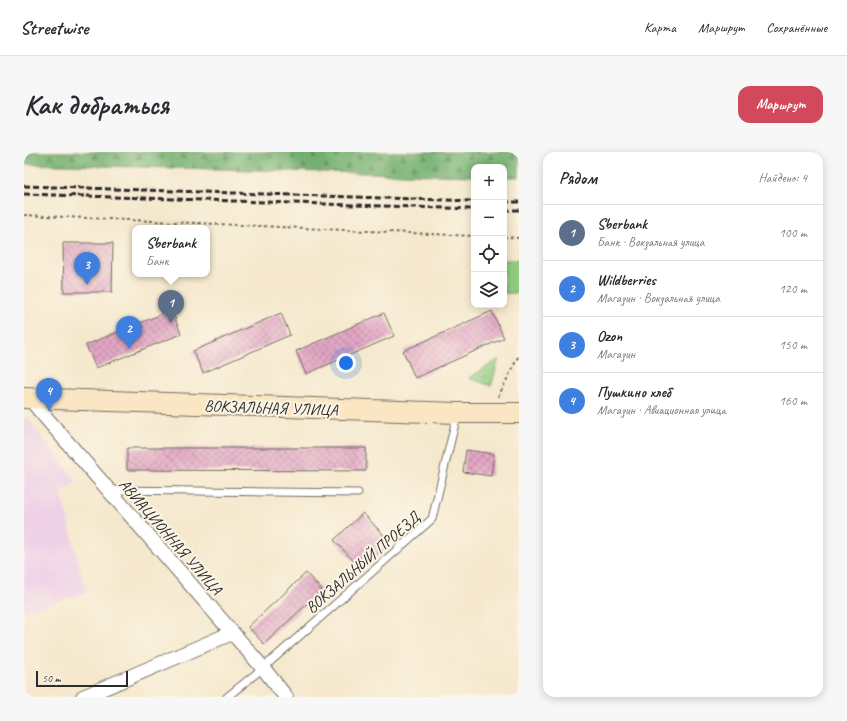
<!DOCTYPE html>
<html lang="ru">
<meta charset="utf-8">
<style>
:root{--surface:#fff;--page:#f7f7f7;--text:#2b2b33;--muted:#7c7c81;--line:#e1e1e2;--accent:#d1495b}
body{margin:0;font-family:Caveat,sans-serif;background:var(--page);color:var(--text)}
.controls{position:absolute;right:12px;top:12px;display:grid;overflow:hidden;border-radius:8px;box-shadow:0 2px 10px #0003}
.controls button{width:36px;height:36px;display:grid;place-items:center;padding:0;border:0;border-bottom:1px solid var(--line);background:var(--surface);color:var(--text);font:20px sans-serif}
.scale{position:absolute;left:12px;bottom:10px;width:92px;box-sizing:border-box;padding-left:4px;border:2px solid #2b2b2b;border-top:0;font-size:11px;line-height:14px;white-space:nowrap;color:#2b2b2b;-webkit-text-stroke:3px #fcf5e5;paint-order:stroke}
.you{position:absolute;left:322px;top:211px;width:14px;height:14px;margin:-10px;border:3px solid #fff;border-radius:50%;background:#1a73e8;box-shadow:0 0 0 6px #1a73e833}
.badge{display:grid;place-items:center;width:26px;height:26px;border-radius:50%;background:var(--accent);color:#fff;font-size:13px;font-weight:700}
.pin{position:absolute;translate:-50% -33px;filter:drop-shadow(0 1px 2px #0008)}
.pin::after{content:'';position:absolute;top:21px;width:14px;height:12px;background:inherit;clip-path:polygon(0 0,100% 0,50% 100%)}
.popup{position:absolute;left:108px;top:73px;width:78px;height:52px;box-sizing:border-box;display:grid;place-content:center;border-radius:8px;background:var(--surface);filter:drop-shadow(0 1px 3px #0005);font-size:13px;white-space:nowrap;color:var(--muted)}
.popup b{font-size:15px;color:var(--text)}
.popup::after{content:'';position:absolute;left:50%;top:100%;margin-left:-8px;border:8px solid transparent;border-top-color:var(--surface)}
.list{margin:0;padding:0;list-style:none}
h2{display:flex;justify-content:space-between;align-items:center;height:52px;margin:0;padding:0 16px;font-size:17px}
h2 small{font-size:13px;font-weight:400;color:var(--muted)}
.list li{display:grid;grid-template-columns:26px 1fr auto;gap:12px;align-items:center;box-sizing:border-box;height:56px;padding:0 16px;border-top:1px solid var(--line)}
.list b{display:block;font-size:15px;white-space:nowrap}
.list p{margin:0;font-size:13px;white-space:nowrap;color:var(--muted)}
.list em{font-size:13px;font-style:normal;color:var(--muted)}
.icon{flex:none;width:22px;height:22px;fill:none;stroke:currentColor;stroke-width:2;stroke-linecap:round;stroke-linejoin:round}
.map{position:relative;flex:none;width:495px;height:545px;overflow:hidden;border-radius:12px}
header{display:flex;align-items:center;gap:24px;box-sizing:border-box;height:56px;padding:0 20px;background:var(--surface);border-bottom:1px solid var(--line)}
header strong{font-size:19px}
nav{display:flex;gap:22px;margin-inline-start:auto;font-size:14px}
.intro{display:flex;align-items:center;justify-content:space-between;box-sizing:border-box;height:96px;padding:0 24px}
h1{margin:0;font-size:28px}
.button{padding:10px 18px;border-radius:12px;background:var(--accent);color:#fff;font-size:14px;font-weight:700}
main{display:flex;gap:24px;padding:0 24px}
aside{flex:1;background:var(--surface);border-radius:12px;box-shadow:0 2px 10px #0003}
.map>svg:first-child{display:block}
.built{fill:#eed0e7}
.grass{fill:url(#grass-tufts);stroke:#5d7c56}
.forest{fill:url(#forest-firs);stroke:#4f6e4d}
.pitch{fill:#8fcc81;stroke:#5d7c56}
.building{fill:url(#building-cross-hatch)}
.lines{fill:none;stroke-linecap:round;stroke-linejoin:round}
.lane-casing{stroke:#726d64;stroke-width:9}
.street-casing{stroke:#726d64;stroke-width:16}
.secondary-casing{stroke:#726d64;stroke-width:22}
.path{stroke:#726d64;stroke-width:2;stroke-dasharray:3 3;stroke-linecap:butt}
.lane{stroke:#fff;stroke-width:7}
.street{stroke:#fff;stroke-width:14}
.secondary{stroke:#fbe6c3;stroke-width:20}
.rail{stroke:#2b2b2b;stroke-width:3;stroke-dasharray:6 3;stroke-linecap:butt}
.labels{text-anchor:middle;stroke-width:4;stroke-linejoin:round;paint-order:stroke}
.street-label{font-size:16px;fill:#2b2b2b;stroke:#fcf5e5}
</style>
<header>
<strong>Streetwise</strong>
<nav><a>Карта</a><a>Маршрут</a><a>Сохранённые</a></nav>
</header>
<div class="intro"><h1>Как добраться</h1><a class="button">Маршрут</a></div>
<main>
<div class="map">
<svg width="495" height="545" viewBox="0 0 495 545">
<defs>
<pattern id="grass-tufts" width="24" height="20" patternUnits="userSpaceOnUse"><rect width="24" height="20" fill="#8fcc81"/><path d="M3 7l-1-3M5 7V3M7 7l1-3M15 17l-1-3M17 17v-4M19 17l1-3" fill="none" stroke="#7caf70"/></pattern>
<pattern id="forest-firs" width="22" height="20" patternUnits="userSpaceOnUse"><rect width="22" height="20" fill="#73b06f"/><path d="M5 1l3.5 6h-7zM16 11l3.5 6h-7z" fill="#5f8f5b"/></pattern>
<pattern id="building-cross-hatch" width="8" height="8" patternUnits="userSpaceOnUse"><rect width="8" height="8" fill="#e3a7c5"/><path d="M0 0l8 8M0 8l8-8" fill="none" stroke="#b888a0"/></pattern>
</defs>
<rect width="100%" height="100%" fill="#fcf5e5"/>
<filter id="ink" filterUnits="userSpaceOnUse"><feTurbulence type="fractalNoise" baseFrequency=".025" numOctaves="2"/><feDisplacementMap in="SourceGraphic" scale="8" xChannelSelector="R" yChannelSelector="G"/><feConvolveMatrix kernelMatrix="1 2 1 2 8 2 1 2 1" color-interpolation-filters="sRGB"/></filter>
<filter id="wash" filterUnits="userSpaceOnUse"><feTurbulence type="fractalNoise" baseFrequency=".012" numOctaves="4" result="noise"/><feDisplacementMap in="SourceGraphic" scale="16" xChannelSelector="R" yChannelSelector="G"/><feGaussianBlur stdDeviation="0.9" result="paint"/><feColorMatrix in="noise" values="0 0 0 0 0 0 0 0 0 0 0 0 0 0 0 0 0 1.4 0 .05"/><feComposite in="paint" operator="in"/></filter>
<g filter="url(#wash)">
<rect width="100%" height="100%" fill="#f5e8cd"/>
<path class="built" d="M 0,265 L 2,265 L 53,330 L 37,340 L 62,441 L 0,459 Z"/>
<path class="grass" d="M 475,207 L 467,234 L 445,226 Z"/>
<path class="forest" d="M 0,0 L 495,0 L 495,25 L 480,25 L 480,15 L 450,15 L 450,24 L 0,12 Z"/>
<path class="pitch" d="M 480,108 L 495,108 L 495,141 L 480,141 Z"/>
<g id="blocks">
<path class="building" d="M 39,91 L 89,91 L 88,140 L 40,140 Z
M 148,158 L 157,182 L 72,216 L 62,193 Z
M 468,159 L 480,186 L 391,226 L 379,199 Z
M 257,161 L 266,183 L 179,221 L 169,199 Z
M 360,161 L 370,184 L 282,222 L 272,199 Z
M 103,296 L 342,296 L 342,319 L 103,318 Z
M 442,298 L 470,302 L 467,324 L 439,320 Z
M 339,361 L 366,390 L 337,417 L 310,388 Z
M 282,421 L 298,438 L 240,492 L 224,475 Z"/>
</g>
</g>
<g filter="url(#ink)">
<use href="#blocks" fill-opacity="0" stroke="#726d64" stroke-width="1"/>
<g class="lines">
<g class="lane-casing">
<path id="lane" d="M 85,338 L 334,341
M 203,545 L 239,516 L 408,367 L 433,263"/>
</g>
<g class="street-casing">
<path id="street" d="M 6,246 L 17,260 L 239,516 L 262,545
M 59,545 L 208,481"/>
</g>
<g class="secondary-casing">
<path id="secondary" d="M 0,246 L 433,261 L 495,261"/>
</g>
<path class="path" d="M 0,63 L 450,84
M 480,85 L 495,86
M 474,245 L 495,203"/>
<use href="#lane" class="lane"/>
<use href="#street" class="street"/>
<use href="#secondary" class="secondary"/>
<path class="rail" d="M 0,34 L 450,49
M 0,42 L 450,57
M 480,50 L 495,50
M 480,58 L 495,58"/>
</g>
</g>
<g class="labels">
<g class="street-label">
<text transform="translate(247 255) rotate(2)" y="6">ВОКЗАЛЬНАЯ УЛИЦА</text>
<text transform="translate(147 384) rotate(49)" y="6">АВИАЦИОННАЯ УЛИЦА</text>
<text transform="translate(338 410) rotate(-41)" y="6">ВОКЗАЛЬНЫЙ ПРОЕЗД</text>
</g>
</g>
</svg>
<div class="controls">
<button>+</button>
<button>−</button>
<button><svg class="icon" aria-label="locate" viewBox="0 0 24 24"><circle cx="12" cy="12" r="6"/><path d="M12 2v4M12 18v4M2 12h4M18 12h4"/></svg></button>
<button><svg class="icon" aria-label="layers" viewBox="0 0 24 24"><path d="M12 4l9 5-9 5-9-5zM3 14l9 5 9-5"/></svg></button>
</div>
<div class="scale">50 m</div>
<div class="you"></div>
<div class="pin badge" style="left:147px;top:171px;background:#5c6f8a">1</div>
<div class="popup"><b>Sberbank</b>Банк</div>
<div class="pin badge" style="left:105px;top:197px;background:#3f7fe0">2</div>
<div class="pin badge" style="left:63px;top:133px;background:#3f7fe0">3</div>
<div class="pin badge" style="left:25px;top:259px;background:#3f7fe0">4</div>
</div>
<aside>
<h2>Рядом<small>Найдено: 4</small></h2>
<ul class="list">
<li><span class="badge" style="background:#5c6f8a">1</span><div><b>Sberbank</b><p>Банк · Вокзальная улица</p></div><em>100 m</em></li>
<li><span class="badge" style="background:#3f7fe0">2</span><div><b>Wildberries</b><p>Магазин · Вокзальная улица</p></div><em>120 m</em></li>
<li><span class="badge" style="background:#3f7fe0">3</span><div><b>Ozon</b><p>Магазин</p></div><em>150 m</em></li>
<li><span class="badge" style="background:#3f7fe0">4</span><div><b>Пушкино хлеб</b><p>Магазин · Авиационная улица</p></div><em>160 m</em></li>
</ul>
</aside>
</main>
